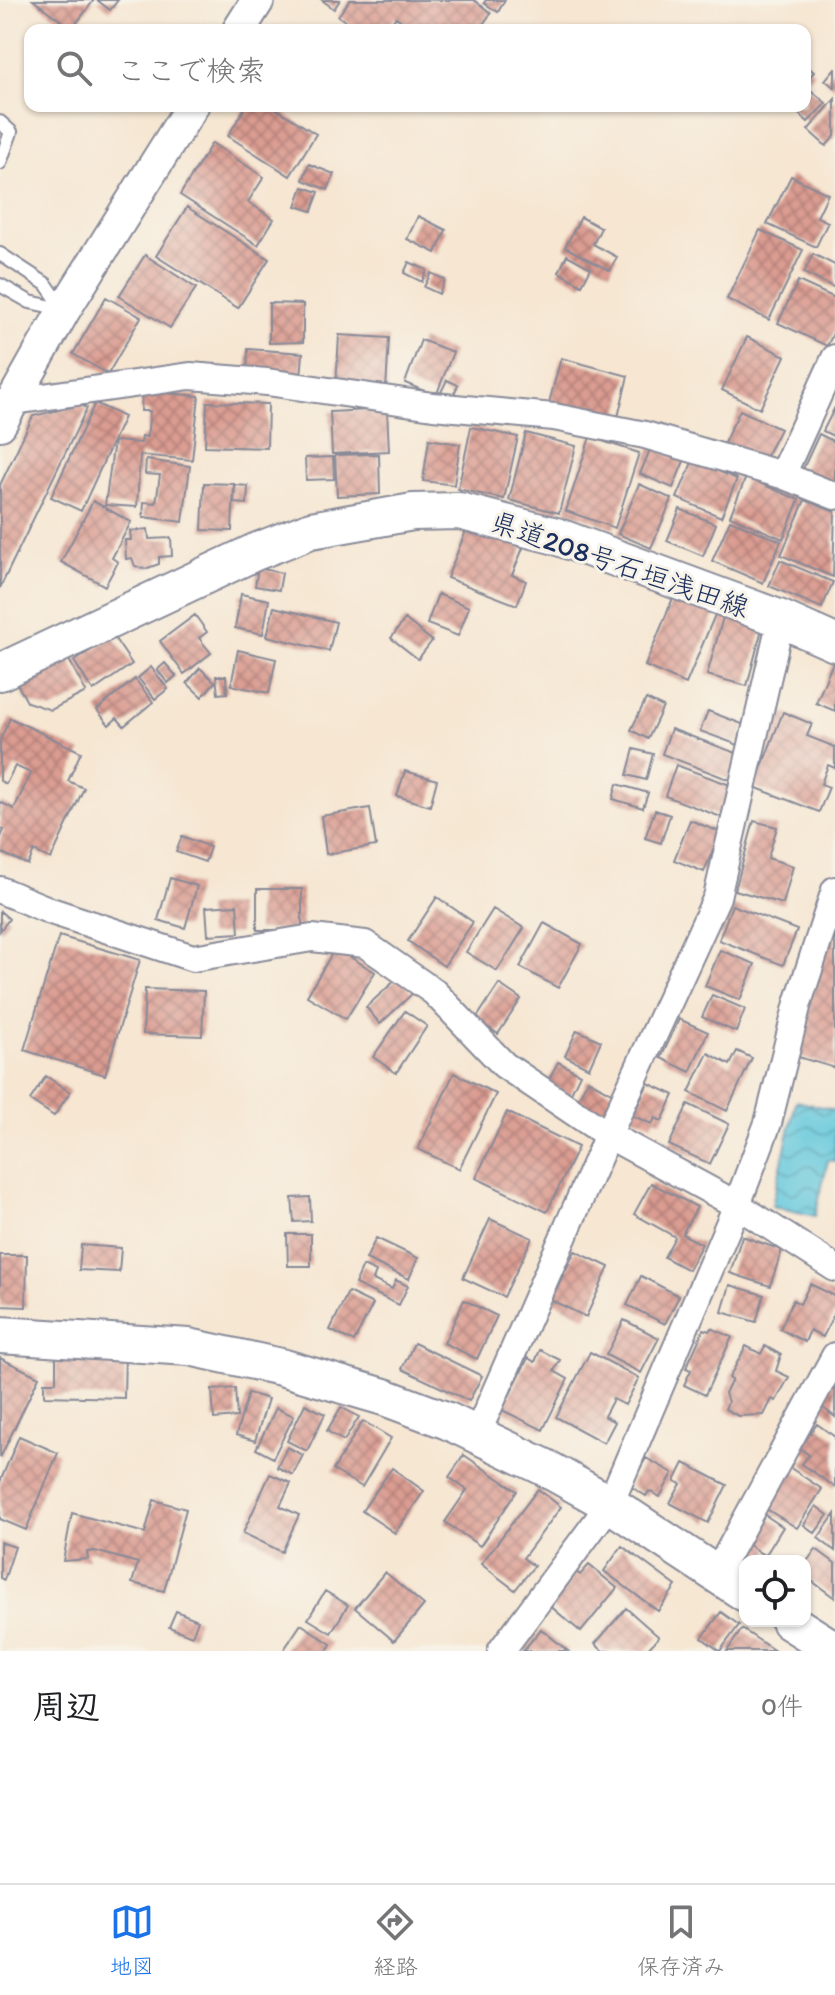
<!DOCTYPE html>
<html lang="ja">
<meta charset="utf-8">
<style>
:root{--surface:#fff;--page:#f6f6f6;--text:#202124;--muted:#757577;--line:#e0e0e0;--accent:#1a73e8}
body{margin:0;font-family:Itim,"Klee One",sans-serif;background:var(--page);color:var(--text)}
.controls{position:absolute;right:24px;bottom:24px;display:grid;overflow:hidden;border-radius:16px;box-shadow:0 2px 6px #0004}
.controls button{width:72px;height:72px;display:grid;place-items:center;padding:0;border:0;border-bottom:2px solid var(--line);background:var(--surface);color:var(--text);font:40px sans-serif}
.list{margin:0;padding:0;list-style:none}
h2{display:flex;justify-content:space-between;align-items:center;height:104px;margin:0;padding:0 32px;font-size:34px}
h2 small{font-size:26px;font-weight:400;color:var(--muted)}
.icon{flex:none;width:44px;height:44px;fill:none;stroke:currentColor;stroke-width:2;stroke-linecap:round;stroke-linejoin:round}
.map{position:relative;flex:none;width:835px;height:1651px;overflow:hidden}
.search{position:absolute;background:var(--surface);box-shadow:0 2px 6px #0004;left:24px;right:24px;top:24px;height:88px;display:flex;align-items:center;gap:20px;box-sizing:border-box;padding:0 28px;border-radius:16px;color:var(--muted);font-size:30px}
.sheet{height:232px;background:var(--surface)}
nav{display:flex;justify-content:space-around;align-items:center;box-sizing:border-box;height:112px;border-top:2px solid var(--line);background:var(--surface);font-size:22px;color:var(--muted)}
nav a{display:grid;justify-items:center;gap:4px}
nav .on{color:var(--accent)}
.map>svg:first-child{display:block}
.water{fill:url(#water-waves);stroke:#3e7b9d;stroke-width:2}
.building{fill:url(#building-cross-hatch)}
.lines{fill:none;stroke-linecap:round;stroke-linejoin:round}
.service-casing{stroke:#888a98;stroke-width:16}
.minor-casing{stroke:#888a98;stroke-width:30}
.tertiary-casing{stroke:#888a98;stroke-width:36}
.secondary-casing{stroke:#888a98;stroke-width:40}
.service{stroke:#fff;stroke-width:12}
.minor{stroke:#fff;stroke-width:26}
.tertiary{stroke:#fff;stroke-width:32}
.secondary{stroke:#fff;stroke-width:36}
.labels{text-anchor:middle;stroke-width:6;stroke-linejoin:round;paint-order:stroke}
.street-label{font-size:28px;fill:#1b2f5e;stroke:#f7f3e8}
</style>
<div class="map">
<svg width="835" height="1651" viewBox="0 0 835 1651">
<defs>
<pattern id="water-waves" width="16" height="10" patternUnits="userSpaceOnUse" patternTransform="scale(2)"><rect width="16" height="10" fill="#60c7dc"/><path d="M0 5q4-4 8 0t8 0" fill="none" stroke="#4ea2b6"/></pattern>
<pattern id="building-cross-hatch" width="8" height="8" patternUnits="userSpaceOnUse" patternTransform="scale(2)"><rect width="8" height="8" fill="#db9c91"/><path d="M0 0l8 8M0 8l8-8" fill="none" stroke="#b1807a"/></pattern>
</defs>
<rect width="100%" height="100%" fill="#f7f3e8"/>
<filter id="ink" filterUnits="userSpaceOnUse"><feTurbulence type="fractalNoise" baseFrequency=".0125" numOctaves="2"/><feDisplacementMap in="SourceGraphic" scale="16" xChannelSelector="R" yChannelSelector="G"/><feConvolveMatrix kernelMatrix="1 2 1 2 8 2 1 2 1" color-interpolation-filters="sRGB"/></filter>
<filter id="wash" filterUnits="userSpaceOnUse"><feTurbulence type="fractalNoise" baseFrequency=".006" numOctaves="4" result="noise"/><feDisplacementMap in="SourceGraphic" scale="32" xChannelSelector="R" yChannelSelector="G"/><feGaussianBlur stdDeviation="1.8" result="paint"/><feColorMatrix in="noise" values="0 0 0 0 0 0 0 0 0 0 0 0 0 0 0 0 0 1.4 0 .05"/><feComposite in="paint" operator="in"/></filter>
<g filter="url(#wash)">
<rect width="100%" height="100%" fill="#f6e6d2"/>
<path class="water" d="M 796,1101 L 835,1110 L 835,1161 L 828,1160 L 815,1216 L 772,1206 Z"/>
<g id="blocks">
<path class="building" d="M 33,0 L 94,0 L 72,29 Z
M 97,0 L 118,0 L 110,10 Z
M 322,0 L 340,0 L 334,9 Z
M 350,0 L 474,0 L 491,13 L 479,30 L 413,30 L 396,17 L 386,30 L 358,30 L 338,16 Z
M 486,0 L 505,0 L 498,12 L 484,3 Z
M 805,64 L 814,72 L 805,82 Z
M 835,68 L 835,88 L 825,80 Z
M 805,85 L 826,103 L 808,122 L 790,106 L 805,106 Z
M 835,99 L 835,136 L 826,146 L 808,130 Z
M 246,106 L 272,106 L 316,134 L 290,176 L 228,136 Z
M 212,143 L 264,177 L 248,202 L 274,219 L 258,245 L 180,195 Z
M 309,164 L 334,174 L 328,190 L 303,180 Z
M 791,176 L 828,194 L 817,217 L 828,222 L 816,247 L 767,224 Z
M 303,187 L 319,192 L 312,211 L 296,206 Z
M 187,207 L 269,259 L 238,308 L 156,256 Z
M 418,216 L 446,230 L 436,253 L 407,239 Z
M 581,217 L 601,228 L 593,244 L 617,257 L 610,271 L 565,247 Z
M 760,230 L 803,250 L 769,320 L 727,299 Z
M 813,254 L 835,265 L 835,288 L 804,273 Z
M 145,255 L 196,288 L 170,328 L 119,296 Z
M 567,255 L 591,268 L 582,285 L 559,272 Z
M 409,262 L 427,270 L 422,282 L 404,273 Z
M 431,273 L 445,280 L 439,294 L 424,287 Z
M 798,281 L 835,298 L 835,330 L 827,346 L 778,323 Z
M 106,297 L 141,317 L 108,374 L 73,354 Z
M 269,303 L 303,304 L 303,342 L 269,343 Z
M 339,335 L 389,338 L 386,390 L 336,387 Z
M 747,337 L 785,356 L 760,409 L 722,390 Z
M 421,340 L 453,352 L 436,396 L 405,383 Z
M 248,349 L 303,353 L 301,379 L 247,376 Z
M 561,358 L 628,376 L 617,421 L 549,403 Z
M 447,380 L 458,385 L 452,398 L 441,392 Z
M 142,391 L 199,396 L 192,460 L 140,455 L 137,507 L 105,505 L 114,441 L 141,443 L 142,436 L 147,437 L 150,411 L 141,411 Z
M 207,402 L 268,404 L 267,448 L 205,446 Z
M 95,403 L 124,417 L 81,511 L 51,497 Z
M 80,405 L 87,408 L 0,588 L 0,485 L 33,416 Z
M 835,407 L 835,437 L 823,431 Z
M 387,409 L 389,451 L 332,454 L 330,412 Z
M 740,410 L 780,429 L 763,462 L 724,443 Z
M 471,427 L 518,437 L 504,499 L 458,489 Z
M 526,433 L 576,446 L 559,513 L 509,500 Z
M 819,434 L 835,442 L 835,487 L 802,471 Z
M 590,437 L 639,453 L 615,528 L 566,511 Z
M 429,439 L 460,444 L 454,485 L 423,481 Z
M 651,447 L 684,461 L 673,488 L 640,474 Z
M 379,454 L 380,494 L 337,496 L 335,455 Z
M 333,457 L 334,479 L 306,480 L 305,458 Z
M 146,460 L 190,466 L 183,522 L 143,517 L 144,502 L 156,503 L 160,475 L 145,474 Z
M 693,460 L 737,479 L 721,517 L 677,498 Z
M 746,477 L 799,500 L 783,539 L 730,516 Z
M 204,483 L 234,484 L 232,531 L 202,530 Z
M 639,484 L 672,499 L 651,548 L 618,534 Z
M 235,485 L 248,486 L 247,504 L 234,503 Z
M 805,500 L 835,512 L 833,577 L 781,555 Z
M 93,501 L 131,522 L 112,558 L 118,562 L 105,586 L 61,562 Z
M 680,509 L 716,524 L 703,556 L 667,541 Z
M 730,520 L 781,541 L 763,583 L 712,561 Z
M 468,526 L 523,548 L 512,575 L 526,581 L 517,605 L 447,578 Z
M 148,529 L 149,539 L 171,538 L 172,556 L 159,557 L 159,564 L 145,569 L 135,566 L 132,558 L 126,559 L 125,540 L 131,540 L 130,531 Z
M 780,560 L 833,582 L 822,608 L 769,586 Z
M 258,568 L 282,573 L 279,590 L 255,586 Z
M 675,593 L 717,610 L 686,684 L 645,666 Z
M 241,594 L 269,600 L 263,634 L 235,628 Z
M 438,594 L 469,607 L 458,636 L 427,624 Z
M 274,607 L 336,622 L 329,651 L 267,636 Z
M 725,610 L 764,621 L 747,686 L 707,675 Z
M 195,615 L 207,632 L 199,638 L 211,653 L 184,674 L 160,641 Z
M 405,619 L 432,641 L 418,659 L 391,638 Z
M 113,636 L 132,664 L 93,691 L 74,661 Z
M 64,650 L 86,692 L 51,710 L 27,702 L 13,676 Z
M 238,650 L 276,659 L 269,693 L 231,685 Z
M 833,662 L 835,663 L 835,711 L 816,703 Z
M 165,663 L 176,676 L 168,683 L 157,670 Z
M 151,667 L 168,689 L 155,699 L 138,678 Z
M 200,668 L 215,682 L 202,697 L 187,683 Z
M 216,676 L 226,676 L 227,693 L 218,694 Z
M 135,679 L 153,702 L 124,726 L 117,718 L 109,725 L 97,710 Z
M 646,699 L 663,707 L 648,739 L 631,730 Z
M 708,711 L 745,725 L 738,745 L 700,731 Z
M 783,712 L 812,724 L 807,736 L 835,747 L 835,768 L 828,765 L 821,784 L 829,787 L 819,812 L 754,787 Z
M 10,718 L 81,752 L 68,781 L 84,788 L 51,859 L 34,851 L 28,865 L 0,852 L 0,839 L 4,830 L 0,828 L 0,802 L 14,809 L 31,773 L 15,766 L 6,784 L 0,781 L 0,740 Z
M 671,729 L 739,754 L 730,780 L 662,754 Z
M 634,749 L 653,754 L 646,780 L 627,775 Z
M 676,765 L 733,786 L 721,817 L 665,796 Z
M 405,771 L 437,780 L 430,806 L 397,796 Z
M 617,784 L 648,793 L 643,808 L 613,799 Z
M 370,808 L 376,846 L 326,854 L 321,816 Z
M 655,810 L 670,815 L 661,843 L 645,838 Z
M 690,820 L 720,832 L 704,872 L 674,860 Z
M 754,821 L 777,827 L 768,858 L 793,866 L 783,904 L 735,890 Z
M 182,836 L 210,847 L 205,862 L 176,852 Z
M 170,878 L 197,886 L 185,928 L 158,920 Z
M 257,889 L 302,889 L 302,930 L 257,930 Z
M 437,897 L 473,922 L 444,966 L 408,941 Z
M 237,905 L 239,933 L 208,935 L 206,907 Z
M 732,905 L 797,930 L 783,965 L 719,940 Z
M 835,906 L 835,1068 L 795,1056 Z
M 493,909 L 524,928 L 497,971 L 466,952 Z
M 0,911 L 9,919 L 0,931 Z
M 544,923 L 582,944 L 558,988 L 520,967 Z
M 59,936 L 140,960 L 105,1075 L 24,1050 Z
M 335,948 L 375,972 L 346,1019 L 307,996 Z
M 720,950 L 755,964 L 740,1000 L 705,986 Z
M 399,977 L 413,993 L 380,1024 L 366,1007 Z
M 499,984 L 521,999 L 498,1034 L 476,1019 Z
M 145,989 L 204,991 L 202,1036 L 143,1034 Z
M 712,995 L 745,1009 L 736,1032 L 702,1017 Z
M 405,1011 L 427,1026 L 396,1073 L 373,1057 Z
M 679,1019 L 708,1032 L 690,1072 L 661,1058 Z
M 577,1030 L 601,1041 L 589,1068 L 565,1056 Z
M 737,1051 L 752,1058 L 727,1111 L 689,1092 L 708,1053 L 730,1065 Z
M 558,1062 L 580,1074 L 570,1095 L 547,1083 Z
M 454,1073 L 496,1094 L 459,1169 L 418,1149 Z
M 46,1076 L 70,1092 L 54,1116 L 30,1100 Z
M 588,1080 L 619,1097 L 607,1120 L 575,1104 Z
M 648,1083 L 674,1095 L 662,1121 L 655,1118 L 652,1124 L 633,1116 Z
M 688,1104 L 729,1124 L 710,1164 L 669,1145 Z
M 507,1112 L 578,1147 L 547,1212 L 476,1178 Z
M 651,1183 L 697,1207 L 682,1234 L 702,1244 L 688,1270 L 664,1257 L 675,1237 L 634,1214 Z
M 310,1197 L 311,1221 L 294,1222 L 292,1198 Z
M 490,1219 L 532,1238 L 504,1297 L 463,1278 Z
M 287,1234 L 311,1234 L 311,1266 L 288,1266 Z
M 742,1236 L 782,1250 L 770,1286 L 730,1273 Z
M 376,1238 L 418,1258 L 409,1279 L 366,1259 Z
M 81,1245 L 121,1248 L 119,1272 L 79,1270 Z
M 575,1251 L 609,1267 L 586,1317 L 551,1300 Z
M 0,1255 L 27,1255 L 26,1307 L 0,1306 Z
M 363,1266 L 376,1272 L 373,1280 L 392,1289 L 396,1280 L 408,1286 L 399,1305 L 355,1284 Z
M 641,1276 L 679,1296 L 665,1324 L 627,1305 Z
M 810,1284 L 835,1296 L 835,1312 L 823,1337 L 810,1330 L 805,1342 L 780,1329 L 793,1300 L 800,1304 Z
M 730,1285 L 764,1295 L 756,1322 L 722,1312 Z
M 348,1292 L 373,1304 L 354,1342 L 330,1330 Z
M 464,1300 L 497,1316 L 477,1359 L 444,1343 Z
M 624,1320 L 659,1338 L 641,1373 L 606,1355 Z
M 711,1328 L 732,1337 L 705,1395 L 684,1385 L 691,1370 L 686,1368 L 704,1329 L 709,1331 Z
M 414,1343 L 482,1376 L 469,1401 L 402,1369 Z
M 746,1346 L 761,1354 L 765,1346 L 781,1355 L 776,1371 L 789,1377 L 776,1401 L 772,1399 L 764,1415 L 738,1416 L 725,1409 L 728,1402 L 725,1393 L 732,1380 L 729,1378 Z
M 540,1350 L 560,1360 L 554,1371 L 568,1379 L 543,1430 L 502,1410 L 528,1358 L 535,1362 Z
M 56,1352 L 125,1354 L 124,1398 L 44,1396 L 44,1382 L 56,1382 Z
M 590,1352 L 639,1378 L 625,1405 L 613,1399 L 604,1416 L 615,1422 L 604,1443 L 556,1417 Z
M 0,1358 L 39,1377 L 0,1458 Z
M 835,1377 L 835,1417 L 817,1403 Z
M 235,1388 L 237,1417 L 214,1419 L 212,1390 Z
M 248,1393 L 268,1399 L 255,1441 L 236,1435 Z
M 305,1404 L 325,1414 L 307,1451 L 287,1441 Z
M 341,1407 L 359,1417 L 344,1441 L 327,1431 Z
M 276,1408 L 294,1416 L 273,1458 L 256,1449 Z
M 363,1421 L 391,1438 L 362,1487 L 333,1470 Z
M 817,1424 L 835,1437 L 835,1487 L 802,1464 L 809,1455 L 800,1448 Z
M 19,1436 L 58,1453 L 26,1530 L 0,1519 L 0,1482 Z
M 287,1447 L 303,1455 L 293,1475 L 277,1467 Z
M 464,1455 L 517,1491 L 480,1546 L 445,1522 L 467,1490 L 449,1477 Z
M 646,1458 L 673,1473 L 660,1497 L 649,1491 L 646,1496 L 630,1486 Z
M 684,1463 L 727,1485 L 708,1523 L 670,1503 L 681,1484 L 675,1481 Z
M 783,1463 L 822,1489 L 797,1528 L 757,1503 Z
M 392,1468 L 424,1491 L 395,1533 L 362,1511 Z
M 270,1474 L 291,1483 L 280,1506 L 299,1515 L 282,1552 L 243,1533 Z
M 538,1489 L 561,1507 L 523,1558 L 534,1566 L 515,1590 L 481,1564 Z
M 154,1500 L 186,1509 L 164,1591 L 132,1583 L 138,1563 L 95,1551 L 87,1552 L 88,1559 L 63,1561 L 72,1513 L 145,1533 Z
M 816,1506 L 828,1515 L 815,1533 L 804,1525 Z
M 756,1509 L 783,1527 L 765,1556 L 738,1538 Z
M 835,1514 L 835,1551 L 818,1538 Z
M 0,1542 L 15,1547 L 4,1580 L 0,1578 Z
M 622,1546 L 676,1586 L 658,1611 L 604,1571 Z
M 816,1549 L 835,1563 L 835,1598 L 805,1576 L 805,1564 Z
M 589,1565 L 617,1588 L 581,1632 L 548,1604 L 575,1571 L 580,1575 Z
M 385,1572 L 424,1605 L 394,1641 L 355,1608 Z
M 325,1591 L 348,1605 L 331,1633 L 308,1619 Z
M 626,1608 L 659,1637 L 646,1651 L 603,1651 L 595,1644 Z
M 176,1611 L 198,1620 L 192,1636 L 169,1627 Z
M 721,1612 L 739,1625 L 720,1651 L 702,1638 Z
M 301,1624 L 331,1644 L 327,1651 L 283,1651 Z
M 541,1629 L 568,1651 L 523,1651 Z
M 742,1629 L 775,1651 L 727,1651 Z"/>
</g>
</g>
<g filter="url(#ink)">
<use href="#blocks" fill-opacity="0" stroke="#888a98" stroke-width="2"/>
<g class="lines">
<g class="service-casing">
<path id="service" d="M 0,122 L 11,132 L 0,163
M 0,254 L 46,284 L 62,307
M 0,285 L 30,302 L 61,309"/>
</g>
<g class="minor-casing">
<path id="minor" d="M 0,403 L 190,376 L 267,382 L 433,406 L 554,417 L 645,435 L 782,475 L 835,496
M 782,475 L 835,358
M 0,890 L 51,911 L 193,958 L 312,938 L 365,944 L 434,992 L 504,1065 L 608,1135 L 737,1205 L 835,1268
M 477,1434 L 608,1135 L 717,897 L 781,619
M 716,1575 L 835,1356
M 501,1651 L 610,1504 L 737,1205 L 768,1123 L 798,1003 L 835,890"/>
</g>
<g class="tertiary-casing">
<path id="tertiary" d="M 239,30 L 258,0
M 0,424 L 64,310 L 192,106"/>
</g>
<g class="secondary-casing">
<path id="secondary" d="M 0,672 L 255,552 L 311,530 L 413,512 L 459,511 L 556,536 L 781,619 L 835,643
M 0,1335 L 189,1347 L 281,1367 L 384,1397 L 448,1421 L 544,1467 L 610,1504 L 745,1593
M 789,1621 L 835,1650"/>
</g>
<use href="#service" class="service"/>
<use href="#minor" class="minor"/>
<use href="#tertiary" class="tertiary"/>
<use href="#secondary" class="secondary"/>
</g>
</g>
<g class="labels">
<g class="street-label">
<text transform="translate(620 564) rotate(19)" y="10">県道208号石垣浅田線</text>
</g>
</g>
</svg>
<div class="controls">
<button><svg class="icon" aria-label="locate" viewBox="0 0 24 24"><circle cx="12" cy="12" r="6"/><path d="M12 2v4M12 18v4M2 12h4M18 12h4"/></svg></button>
</div>
<div class="search"><svg class="icon" aria-label="search" viewBox="0 0 24 24"><circle cx="10" cy="10" r="6"/><path d="M15 15l6 6"/></svg>ここで検索</div>
</div>
<section class="sheet">
<h2>周辺<small>0件</small></h2>
<ul class="list">
</ul>
</section>
<nav>
<a class="on"><svg class="icon" aria-label="map" viewBox="0 0 24 24"><path d="M3 6l6-2 6 2 6-2v14l-6 2-6-2-6 2zM9 4v14M15 6v14"/></svg>地図</a>
<a><svg class="icon" aria-label="directions" viewBox="0 0 24 24"><path d="M12 3l9 9-9 9-9-9zM9 14v-3h6M13 9l2 2-2 2"/></svg>経路</a>
<a><svg class="icon" aria-label="saved" viewBox="0 0 24 24"><path d="M7 4h10v16l-5-4-5 4z"/></svg>保存済み</a>
</nav>
